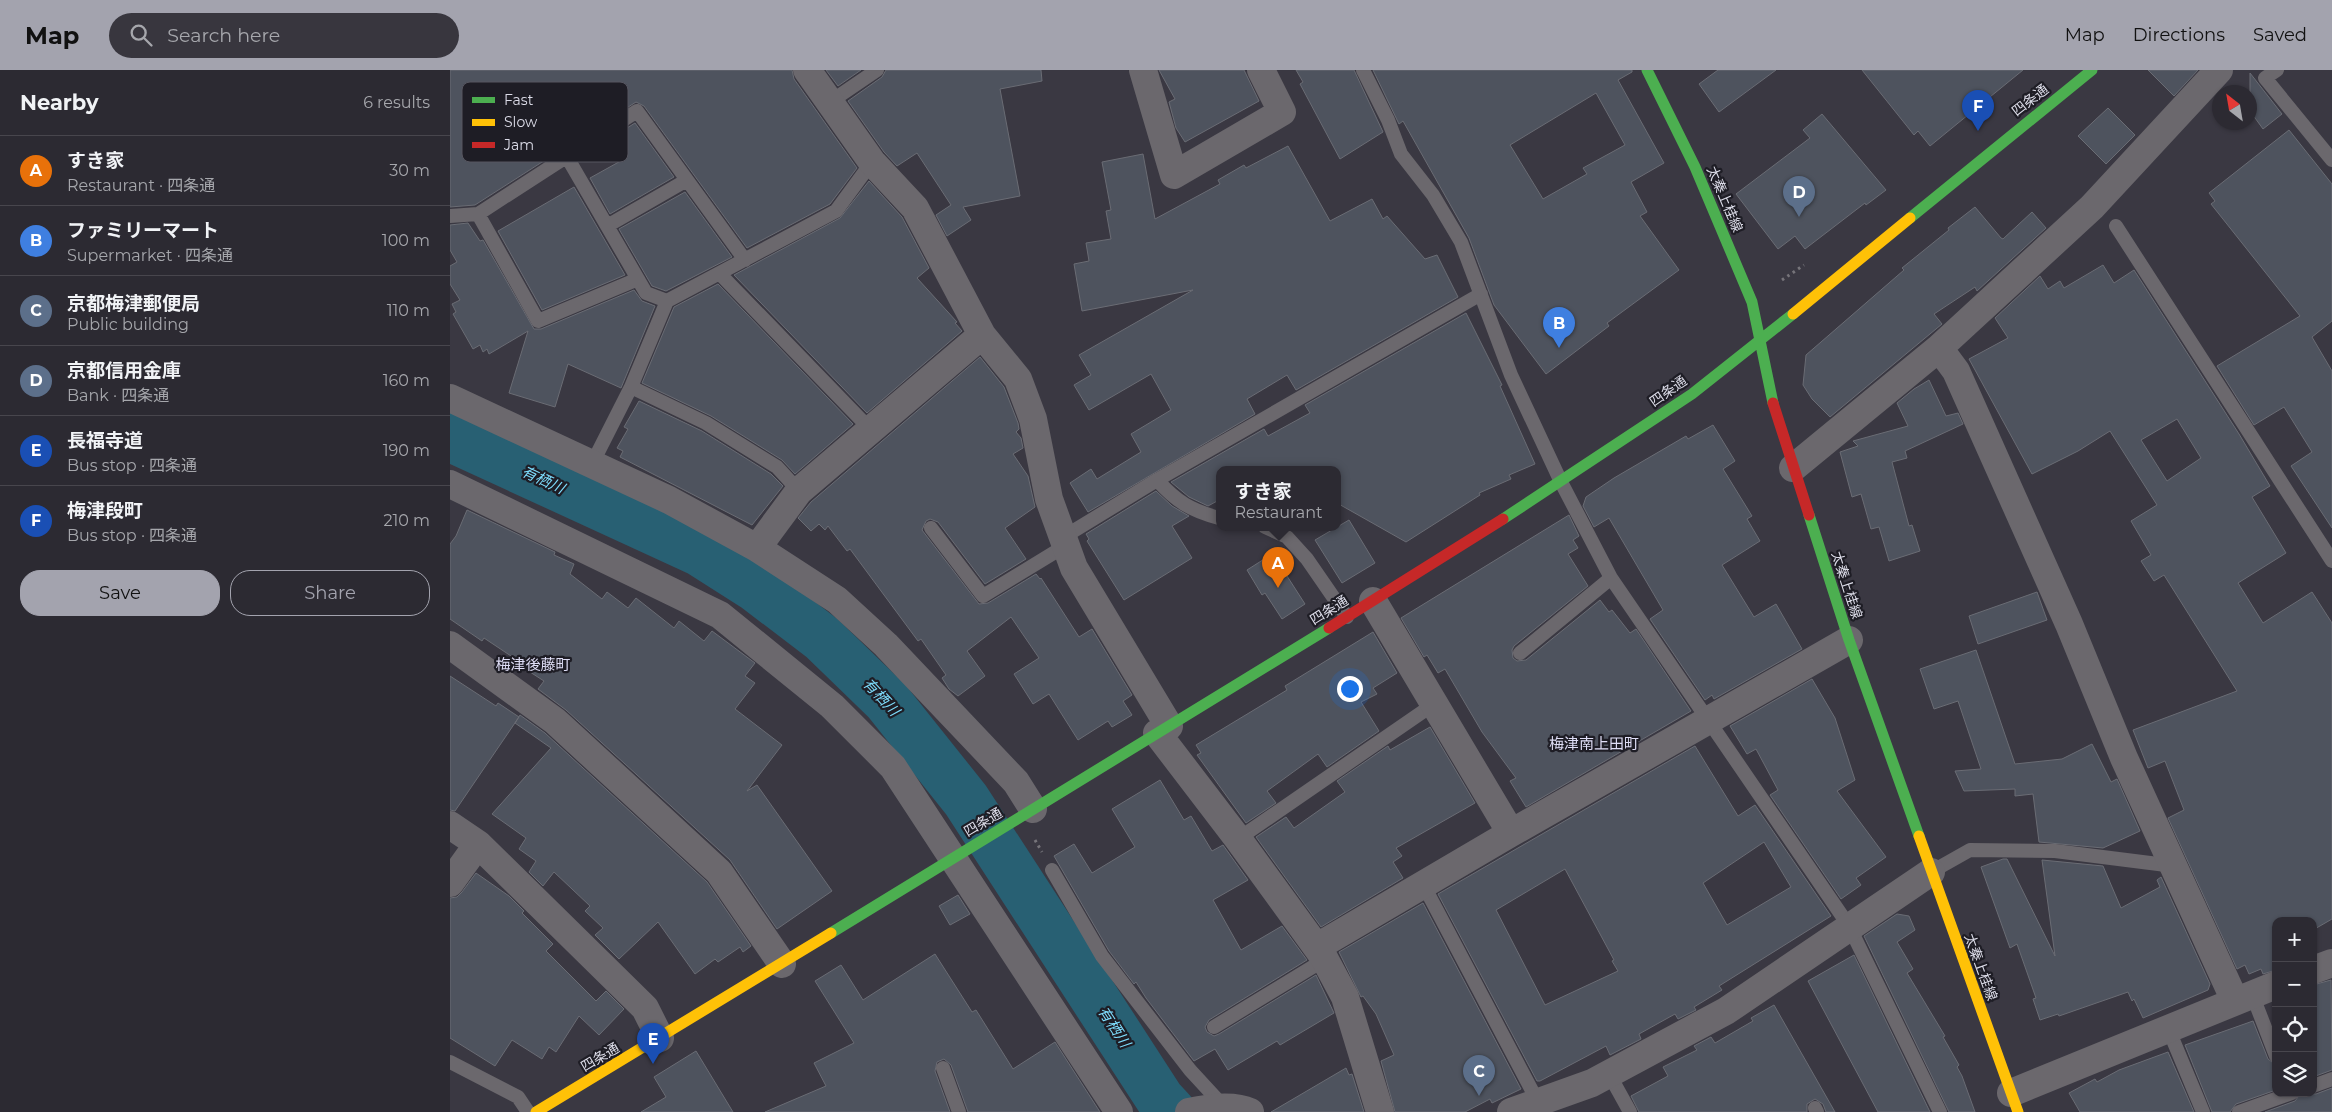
<!DOCTYPE html>
<meta charset="utf-8">
<style>
:root{--surface:#2c2a32;--page:#38363e;--text:#f1f3f6;--muted:#a6a7ac;--line:#48464d;--accent:#a3a3ae}
body{margin:0;font-family:Montserrat,"Noto Sans JP",sans-serif;background:var(--page);color:var(--text)}
.controls{position:absolute;right:15px;bottom:15px;display:grid;overflow:hidden;border-radius:10px;box-shadow:0 1px 4px #0004}
.controls button{width:45px;height:45px;display:grid;place-items:center;padding:0;border:0;border-bottom:1px solid var(--line);background:var(--surface);color:var(--text);font:25px sans-serif}
.compass{position:absolute;left:1762px;top:15px;width:45px;height:45px;border-radius:50%;background:var(--surface);box-shadow:0 1px 4px #0004;rotate:329deg}
.you{position:absolute;left:899px;top:618px;width:18px;height:18px;margin:-12px;border:4px solid #fff;border-radius:50%;background:#1a73e8;box-shadow:0 0 0 8px #1a73e833}
.badge{display:grid;place-items:center;width:32px;height:32px;border-radius:50%;background:var(--accent);color:#fff;font-size:16px;font-weight:700}
.pin{position:absolute;translate:-50% -41px;filter:drop-shadow(0 1px 2px #0008)}
.pin::after{content:'';position:absolute;top:26px;width:18px;height:15px;background:inherit;clip-path:polygon(0 0,100% 0,50% 100%)}
.popup{position:absolute;left:766px;top:396px;width:125px;height:65px;box-sizing:border-box;display:grid;place-content:center;border-radius:10px;background:var(--surface);filter:drop-shadow(0 1px 4px #0005);font-size:16px;white-space:nowrap;color:var(--muted)}
.popup b{font-size:19px;color:var(--text)}
.popup::after{content:'';position:absolute;left:50%;top:100%;margin-left:-10px;border:10px solid transparent;border-top-color:var(--surface)}
.list{margin:0;padding:0;list-style:none}
h2{display:flex;justify-content:space-between;align-items:center;height:65px;margin:0;padding:0 20px;font-size:21px}
h2 small{font-size:16px;font-weight:400;color:var(--muted)}
.list li{display:grid;grid-template-columns:32px 1fr auto;gap:15px;align-items:center;box-sizing:border-box;height:70px;padding:0 20px;border-top:1px solid var(--line)}
.list b{display:block;font-size:19px;white-space:nowrap}
.list p{margin:0;font-size:16px;white-space:nowrap;color:var(--muted)}
.list em{font-size:16px;font-style:normal;color:var(--muted)}
.actions{display:flex;gap:10px;padding:15px 20px}
.actions a{flex:1;padding:11px 0;border:1px solid var(--accent);border-radius:20px;text-align:center;font-size:18px;color:var(--accent)}
.actions .main{background:var(--accent);color:#111}
.icon{flex:none;width:28px;height:28px;fill:none;stroke:currentColor;stroke-width:2;stroke-linecap:round;stroke-linejoin:round}
.map{position:relative;flex:none;width:1882px;height:1042px;overflow:hidden}
header{display:flex;align-items:center;gap:30px;box-sizing:border-box;height:70px;padding:0 25px;background:var(--accent);color:#111}
header strong{font-size:24px}
nav{display:flex;gap:28px;margin-inline-start:auto;font-size:18px}
.search{width:350px;height:45px;background:var(--page);display:flex;align-items:center;gap:12px;box-sizing:border-box;padding:0 18px;border-radius:28px;color:var(--muted);font-size:19px}
main{display:flex}
aside{flex:1;background:var(--surface)}
.map>svg:first-child{display:block}
.lines{fill:none;stroke-linecap:round;stroke-linejoin:round}
.river{stroke:#286073;stroke-width:49}
.building{fill:#4e535e;stroke:#6a6c74;fill-rule:evenodd}
.path{stroke:#76747a;stroke-width:3;stroke-dasharray:2.5 4;stroke-linecap:butt}
.lane{stroke:#6b686d;stroke-width:14}
.street{stroke:#6b686d;stroke-width:28}
.fast{stroke:#4caf50;stroke-width:11}
.slow{stroke:#ffc107;stroke-width:11}
.jam{stroke:#c62828;stroke-width:11}
.labels{text-anchor:middle;stroke-width:4.5;stroke-linejoin:round;paint-order:stroke}
.street-label{font-size:14px;fill:#dcdce8;stroke:#1e1d25}
.water-label{font-size:15px;font-style:italic;fill:#7eddfd;stroke:#1e1d25}
.neighbourhood-label{font-size:15px;fill:#dfdef6;stroke:#1e1d25}
.key{fill:#1e1d25;stroke:#575660;stroke-width:1}
.key-label{font-size:14px;fill:#dcdce8}
</style>
<header>
<strong>Map</strong>
<div class="search"><svg class="icon" aria-label="search" viewBox="0 0 24 24"><circle cx="10" cy="10" r="6"/><path d="M15 15l6 6"/></svg>Search here</div>
<nav><a>Map</a><a>Directions</a><a>Saved</a></nav>
</header>
<main>
<aside>
<h2>Nearby<small>6 results</small></h2>
<ul class="list">
<li><span class="badge" style="background:#e8710a">A</span><div><b>すき家</b><p>Restaurant · 四条通</p></div><em>30 m</em></li>
<li><span class="badge" style="background:#3f7fe0">B</span><div><b>ファミリーマート</b><p>Supermarket · 四条通</p></div><em>100 m</em></li>
<li><span class="badge" style="background:#5c6f8a">C</span><div><b>京都梅津郵便局</b><p>Public building</p></div><em>110 m</em></li>
<li><span class="badge" style="background:#5c6f8a">D</span><div><b>京都信用金庫</b><p>Bank · 四条通</p></div><em>160 m</em></li>
<li><span class="badge" style="background:#1a4fb4">E</span><div><b>長福寺道</b><p>Bus stop · 四条通</p></div><em>190 m</em></li>
<li><span class="badge" style="background:#1a4fb4">F</span><div><b>梅津段町</b><p>Bus stop · 四条通</p></div><em>210 m</em></li>
</ul>
<div class="actions"><a class="main">Save</a><a>Share</a></div>
</aside>
<div class="map">
<svg width="1882" height="1042" viewBox="0 0 1882 1042">
<rect width="100%" height="100%" fill="#3a3842"/>
<g class="lines">
<path class="river" d="M 0,367 L 250,482 L 305,517 L 372,568 L 437,631 L 516,730 L 710,1029 L 722,1042"/>
</g>
<path class="building" d="M 0,0 L 342,0 L 344,9 L 407,98 L 380,134 L 297,178 L 194,36 L 186,32 L 150,55 L 149,53 L 128,69 L 25,135 L 0,137 Z
M 376,0 L 411,0 L 388,16 Z
M 436,0 L 591,0 L 592,11 L 550,19 L 570,126 L 513,137 L 521,150 L 497,166 L 486,145 L 501,135 L 467,83 L 447,96 L 434,82 L 398,31 L 432,7 Z
M 709,0 L 794,0 L 809,31 L 735,72 L 726,58 L 719,32 L 725,29 Z
M 846,0 L 904,0 L 933,62 L 890,89 L 850,14 L 853,12 Z
M 923,0 L 1182,0 L 1182,2 L 1168,10 L 1214,93 L 1181,112 L 1197,142 L 1190,146 L 1229,200 L 1157,253 L 1159,256 L 1096,304 L 1044,235 L 1019,168 L 953,51 L 949,54 ZM 1146,23 L 1175,75 L 1133,98 L 1137,104 L 1093,129 L 1060,75 Z
M 1268,0 L 1326,0 L 1269,42 L 1249,14 Z
M 1412,0 L 1573,0 L 1480,76 L 1468,61 L 1464,65 Z
M 1698,0 L 1748,0 L 1724,26 Z
M 1800,3 L 1832,44 L 1813,59 L 1800,41 Z
M 1658,38 L 1685,65 L 1656,94 L 1628,66 Z
M 1372,44 L 1436,120 L 1416,135 L 1415,133 L 1355,179 L 1345,166 L 1328,179 L 1286,124 L 1360,68 L 1353,60 Z
M 185,53 L 224,107 L 160,144 L 140,108 L 176,88 L 161,68 Z
M 1839,60 L 1882,114 L 1882,251 L 1862,267 L 1882,301 L 1882,458 L 1841,396 L 1862,382 L 1834,337 L 1804,355 L 1767,296 L 1850,246 L 1761,134 L 1765,131 L 1759,123 Z
M 838,76 L 880,151 L 922,129 L 933,149 L 937,146 L 975,189 L 987,185 L 1008,227 L 846,320 L 837,305 L 797,329 L 805,344 L 638,442 L 620,413 L 641,399 L 647,409 L 691,382 L 681,364 L 721,340 L 701,304 L 639,340 L 624,315 L 641,305 L 629,285 L 743,220 L 632,241 L 624,194 L 639,191 L 636,173 L 661,169 L 656,141 L 661,140 L 652,92 L 693,84 L 705,149 L 770,114 L 768,110 L 794,95 L 796,98 Z
M 419,111 L 452,147 L 479,198 L 467,208 L 507,252 L 505,253 L 512,261 L 417,343 L 284,205 L 390,148 Z
M 124,117 L 175,205 L 92,240 L 48,161 Z
M 235,122 L 282,187 L 216,221 L 202,216 L 169,159 Z
M 1525,137 L 1551,168 L 1553,169 L 1582,142 L 1596,158 L 1527,221 L 1525,217 L 1484,244 L 1492,254 L 1380,347 L 1362,329 L 1353,315 L 1356,285 L 1454,200 L 1452,198 L 1499,160 L 1498,158 Z
M 18,153 L 30,171 L 33,170 L 84,259 L 91,259 L 184,220 L 192,231 L 205,236 L 171,318 L 118,294 L 105,337 L 59,323 L 78,261 L 39,284 L 37,279 L 33,282 L 30,275 L 23,279 L 3,244 L 6,242 L 2,234 L 10,230 L 0,214 L 0,196 L 7,192 L 0,180 L 0,155 Z
M 1653,195 L 1664,213 L 1684,200 L 1789,364 L 1820,416 L 1802,427 L 1836,483 L 1788,513 L 1813,553 L 1862,522 L 1882,553 L 1882,849 L 1863,860 L 1863,851 L 1826,851 L 1826,900 L 1813,904 L 1811,899 L 1799,904 L 1795,895 L 1787,899 L 1718,748 L 1734,740 L 1715,691 L 1698,698 L 1683,660 L 1787,621 L 1714,505 L 1704,511 L 1691,491 L 1701,485 L 1681,451 L 1707,435 L 1660,361 L 1628,381 L 1582,404 L 1519,289 L 1558,268 L 1545,248 L 1590,206 L 1598,219 L 1610,211 L 1614,218 ZM 1727,349 L 1751,388 L 1717,411 L 1691,370 Z
M 268,214 L 403,354 L 345,404 L 332,390 L 261,346 L 192,313 L 224,237 Z
M 1016,243 L 1052,315 L 1050,316 L 1085,394 L 1059,405 L 1061,409 L 1029,423 L 1030,425 L 956,472 L 887,433 L 887,399 L 769,399 L 769,430 L 758,436 L 739,427 L 721,412 L 814,359 L 818,366 L 860,343 L 855,335 Z
M 530,287 L 554,317 L 568,353 L 569,359 L 566,362 L 571,368 L 573,378 L 563,384 L 578,406 L 585,437 L 555,458 L 576,489 L 535,514 L 488,452 L 480,449 L 476,451 L 472,460 L 529,534 L 538,533 L 586,504 L 590,509 L 591,508 L 629,567 L 642,559 L 682,625 L 673,631 L 682,645 L 662,657 L 658,651 L 628,670 L 599,624 L 583,634 L 564,604 L 589,588 L 561,547 L 517,581 L 535,606 L 508,626 L 499,619 L 492,608 L 496,605 L 471,569 L 468,571 L 400,479 L 397,481 L 378,456 L 375,460 L 369,454 L 361,461 L 348,448 L 361,432 Z
M 1479,310 L 1496,346 L 1508,343 L 1513,354 L 1455,381 L 1457,388 L 1442,392 L 1459,456 L 1462,455 L 1470,481 L 1439,491 L 1429,457 L 1421,459 L 1411,424 L 1402,427 L 1390,382 L 1408,376 L 1403,371 L 1458,356 L 1447,333 L 1464,319 Z
M 189,331 L 252,361 L 321,404 L 333,416 L 302,455 L 170,387 L 173,381 L 167,378 L 178,359 L 174,357 Z
M 1263,355 L 1285,391 L 1273,399 L 1302,446 L 1297,449 L 1310,471 L 1272,495 L 1304,547 L 1326,534 L 1352,579 L 1264,629 L 1262,625 L 1255,630 L 1200,549 L 1213,540 L 1159,448 L 1144,457 L 1133,436 L 1136,427 L 1164,408 L 1236,366 L 1238,369 Z
M 706,421 L 722,436 L 739,446 L 722,456 L 742,488 L 674,530 L 637,471 L 639,469 L 636,464 Z
M 17,440 L 105,482 L 104,485 L 124,494 L 120,504 L 152,529 L 157,522 L 178,538 L 186,528 L 224,558 L 229,551 L 254,571 L 262,561 L 305,593 L 295,606 L 305,613 L 285,639 L 332,675 L 297,721 L 307,715 L 382,821 L 327,859 L 280,790 L 116,640 L 88,619 L 94,611 L 80,602 L 82,600 L 34,568 L 32,571 L 0,549 L 0,474 L 6,466 Z
M 1119,445 L 1129,466 L 1123,470 L 1128,478 L 1118,484 L 1138,516 L 1064,576 L 1062,580 L 1063,588 L 1067,591 L 1076,590 L 1150,530 L 1159,542 L 1162,540 L 1180,563 L 1186,559 L 1241,641 L 1076,737 L 1060,711 L 1066,708 L 1032,662 L 995,599 L 988,603 L 977,585 L 974,587 L 951,548 Z
M 899,450 L 925,493 L 892,513 L 865,470 Z
M 819,486 L 824,495 L 828,492 L 855,534 L 832,549 L 815,523 L 812,525 L 797,500 Z
M 1587,522 L 1597,550 L 1528,574 L 1519,546 Z
M 923,562 L 947,603 L 923,618 L 927,624 L 911,632 L 929,661 L 877,697 L 868,684 L 817,721 L 826,733 L 796,753 L 747,685 L 751,683 L 746,675 L 837,620 L 835,616 Z
M 1526,580 L 1565,694 L 1612,689 L 1642,674 L 1661,712 L 1667,709 L 1690,761 L 1653,778 L 1589,772 L 1583,724 L 1565,726 L 1565,719 L 1514,721 L 1505,701 L 1531,699 L 1508,631 L 1484,639 L 1470,599 Z
M 0,606 L 46,636 L 48,633 L 69,647 L 5,741 L 0,740 Z
M 1362,609 L 1385,648 L 1405,710 L 1387,721 L 1436,787 L 1406,808 L 1411,815 L 1391,829 L 1320,725 L 1328,720 L 1306,679 L 1297,684 L 1280,656 Z
M 70,645 L 95,663 L 257,812 L 301,876 L 293,882 L 290,877 L 268,892 L 265,889 L 245,904 L 208,852 L 169,889 L 145,865 L 153,858 L 135,841 L 140,836 L 104,802 L 93,816 L 79,802 L 86,791 L 69,779 L 76,768 L 42,744 L 101,678 L 65,653 Z
M 980,657 L 1025,733 L 946,778 L 952,786 L 943,792 L 953,808 L 871,857 L 806,767 L 836,747 L 844,758 L 895,722 L 887,711 L 938,676 L 940,680 Z
M 1245,676 L 1288,746 L 1305,735 L 1381,846 L 1269,916 L 1272,920 L 1244,937 L 1246,940 L 1228,949 L 1225,944 L 1189,964 L 1191,969 L 1160,985 L 1156,976 L 1090,1011 L 1087,1011 L 988,824 ZM 1314,772 L 1341,817 L 1277,855 L 1253,813 ZM 1115,799 L 1164,890 L 1162,891 L 1168,901 L 1095,935 L 1046,840 Z
M 710,710 L 734,750 L 741,746 L 762,781 L 773,775 L 798,810 L 763,830 L 791,880 L 832,856 L 857,890 L 759,950 L 755,957 L 757,962 L 764,966 L 769,964 L 866,905 L 884,943 L 830,975 L 827,971 L 778,1000 L 765,979 L 744,991 L 696,928 L 686,912 L 684,914 L 659,881 L 604,786 L 624,774 L 642,803 L 685,777 L 662,739 Z
M 1553,789 L 1557,789 L 1605,886 L 1592,790 L 1653,796 L 1671,838 L 1710,817 L 1707,810 L 1711,807 L 1760,914 L 1758,920 L 1693,948 L 1684,929 L 1682,931 L 1678,922 L 1609,946 L 1608,944 L 1590,950 L 1583,929 L 1586,928 L 1567,874 L 1560,878 L 1531,797 Z
M 26,803 L 59,826 L 74,841 L 72,843 L 103,874 L 96,881 L 146,931 L 156,921 L 174,939 L 149,965 L 129,946 L 106,982 L 99,977 L 92,989 L 62,970 L 45,996 L 0,968 L 0,828 L 7,827 L 12,822 Z
M 508,825 L 520,844 L 500,855 L 489,836 Z
M 973,833 L 1071,1019 L 1042,1033 L 1040,1029 L 1015,1042 L 945,1042 L 931,991 L 944,985 L 926,944 L 913,926 L 911,927 L 889,882 Z
M 1447,844 L 1459,846 L 1465,860 L 1447,872 L 1463,899 L 1457,903 L 1495,966 L 1493,967 L 1509,995 L 1507,997 L 1512,1006 L 1525,1042 L 1499,1042 L 1414,866 Z
M 485,884 L 522,942 L 526,940 L 563,999 L 605,972 L 650,1042 L 518,1042 L 501,995 L 494,989 L 487,992 L 485,1001 L 500,1042 L 315,1042 L 376,1016 L 364,993 L 404,973 L 365,911 L 391,895 L 413,930 Z
M 1404,885 L 1480,1042 L 1428,1042 L 1358,911 Z
M 1881,910 L 1882,1000 L 1863,1007 L 1863,915 Z
M 1324,935 L 1385,1042 L 1376,1042 L 1373,1034 L 1365,1029 L 1357,1034 L 1357,1042 L 1189,1042 L 1181,1026 L 1218,1006 L 1213,997 L 1247,980 L 1244,976 L 1261,967 L 1265,973 L 1303,951 L 1301,948 Z
M 1803,951 L 1818,989 L 1826,995 L 1826,1020 L 1786,1034 L 1780,1042 L 1762,1042 L 1735,975 Z
M 246,981 L 283,1042 L 191,1042 L 216,1027 L 204,1007 Z
M 1718,982 L 1744,1042 L 1630,1042 L 1619,1023 L 1645,1009 L 1647,1012 L 1669,1000 Z
M 896,998 L 899,1005 L 902,1004 L 914,1042 L 821,1042 Z
M 1882,1018 L 1882,1042 L 1815,1042 L 1845,1031 L 1851,1023 L 1866,1024 Z"/>
<g class="lines">
<path class="path" d="M 1332,210 L 1354,195
M 585,770 L 592,782"/>
<path class="lane" d="M 913,0 L 938,50 L 951,84 L 983,125 L 1011,172 L 1061,305 L 1111,412 L 1161,508 L 1399,856 L 1490,1042
M 1827,0 L 1815,8 L 1882,90
M 380,32 L 427,0
M 117,87 L 196,223 L 217,231 L 386,141 L 422,92
M 28,144 L 88,251 L 188,209
M 0,146 L 28,144 L 187,41 L 295,190
M 157,156 L 237,110
M 1666,156 L 1882,491
M 270,204 L 421,360
M 181,317 L 256,353 L 327,397 L 349,421
M 142,394 L 181,317 L 217,231
M 707,410 C 727,432 740,440 769,448
M 815,457 L 837,467 L 857,489 L 897,547
M 481,458 L 533,526 L 615,476
M 612,468 L 707,410 L 1031,224
M 1070,583 L 1161,508
M 788,769 L 984,634
M 602,800 L 652,886 L 740,1000 L 775,1038
M 1481,802 L 1520,780 L 1605,781 L 1724,796
M 973,814 L 1088,1032
M 1802,924 L 1826,986
M 764,957 L 874,890
M 1718,958 L 1753,1042
M 0,992 L 68,1027 L 78,1042
M 493,998 L 509,1042
M 1159,1004 L 1180,1042
M 1863,1016 L 1882,1009
M 1365,1038 L 1367,1042
M 1789,1042 L 1842,1023"/>
<path class="street" d="M 357,0 L 422,92 L 465,138 L 532,265 L 568,309 L 583,349 L 599,429 L 624,498 L 719,656
M 693,0 L 724,105 L 832,42 L 811,0
M 1769,0 L 1642,137 L 1489,278 L 1506,301 L 1619,554 L 1674,688 L 1785,931
M 0,328 L 219,430 L 307,478 L 387,530 L 436,575 L 566,712 L 583,739
M 1343,398 L 1489,278
M 0,414 L 270,545 L 382,636 L 443,697 L 669,1042
M 307,478 L 349,421 L 532,265
M 923,531 L 1061,763
M 0,575 L 105,651 L 269,802 L 332,894
M 707,663 L 788,769 L 873,886 L 895,927 L 930,1042
M 0,755 L 28,774 L 195,938 L 210,968
M 0,813 L 28,774
M 867,877 L 1061,763 L 1399,570
M 1863,900 L 1882,893
M 1561,1023 L 1826,915
M 739,1042 C 757,1038 783,1034 800,1042
M 1061,1042 L 1142,1013 L 1276,941 L 1481,802"/>
<path class="fast" d="M 1197,0 L 1245,97 L 1302,232 L 1323,333
M 1460,148 L 1642,0
M 1359,445 L 1399,570 L 1469,766
M 1053,449 L 1242,324 L 1343,244
M 381,863 L 879,558"/>
<path class="slow" d="M 1343,244 L 1460,148
M 1469,766 L 1568,1042
M 86,1042 L 381,863"/>
<path class="jam" d="M 1323,333 L 1359,445
M 879,558 L 1053,449"/>
</g>
<g class="labels">
<g class="street-label">
<text transform="translate(1580 30) rotate(-38)" y="5">四条通</text>
<text transform="translate(1275 129) rotate(67)" y="5">太秦上桂線</text>
<text transform="translate(1218 321) rotate(-35)" y="5">四条通</text>
<text transform="translate(1397 515) rotate(72)" y="5">太秦上桂線</text>
<text transform="translate(879 540) rotate(-32)" y="5">四条通</text>
<text transform="translate(533 752) rotate(-31)" y="5">四条通</text>
<text transform="translate(1531 897) rotate(70)" y="5">太秦上桂線</text>
<text transform="translate(150 987) rotate(-31)" y="5">四条通</text>
</g>
<g class="water-label">
<text transform="translate(93 410) rotate(25)" y="5">有栖川</text>
<text transform="translate(431 627) rotate(47)" y="5">有栖川</text>
<text transform="translate(664 957) rotate(57)" y="5">有栖川</text>
</g>
<g class="neighbourhood-label">
<text x="83" y="600">梅津後藤町</text>
<text x="1144" y="679">梅津南上田町</text>
</g>
</g>
<rect x="12" y="12" width="166" height="80" rx="8" class="key"/>
<rect x="22" y="27" width="23" height="6" fill="#4caf50"/>
<rect x="22" y="49" width="23" height="7" fill="#ffc107"/>
<rect x="22" y="72" width="23" height="6" fill="#c62828"/>
<g class="key-label">
<text x="54" y="35">Fast</text>
<text x="54" y="57">Slow</text>
<text x="54" y="80">Jam</text>
</g>
</svg>
<div class="controls">
<button>+</button>
<button>−</button>
<button><svg class="icon" aria-label="locate" viewBox="0 0 24 24"><circle cx="12" cy="12" r="6"/><path d="M12 2v4M12 18v4M2 12h4M18 12h4"/></svg></button>
<button><svg class="icon" aria-label="layers" viewBox="0 0 24 24"><path d="M12 4l9 5-9 5-9-5zM3 14l9 5 9-5"/></svg></button>
</div>
<svg class="compass" viewBox="-18 -18 36 36"><path d="M0-13l5 13h-10z" fill="#e53935"/><path d="M0 13l5-13h-10z" fill="#a6a7ac"/></svg>
<div class="you"></div>
<div class="pin badge" style="left:828px;top:518px;background:#e8710a">A</div>
<div class="popup"><b>すき家</b>Restaurant</div>
<div class="pin badge" style="left:1109px;top:278px;background:#3f7fe0">B</div>
<div class="pin badge" style="left:1029px;top:1026px;background:#5c6f8a">C</div>
<div class="pin badge" style="left:1349px;top:147px;background:#5c6f8a">D</div>
<div class="pin badge" style="left:203px;top:994px;background:#1a4fb4">E</div>
<div class="pin badge" style="left:1528px;top:61px;background:#1a4fb4">F</div>
</div>
</main>
